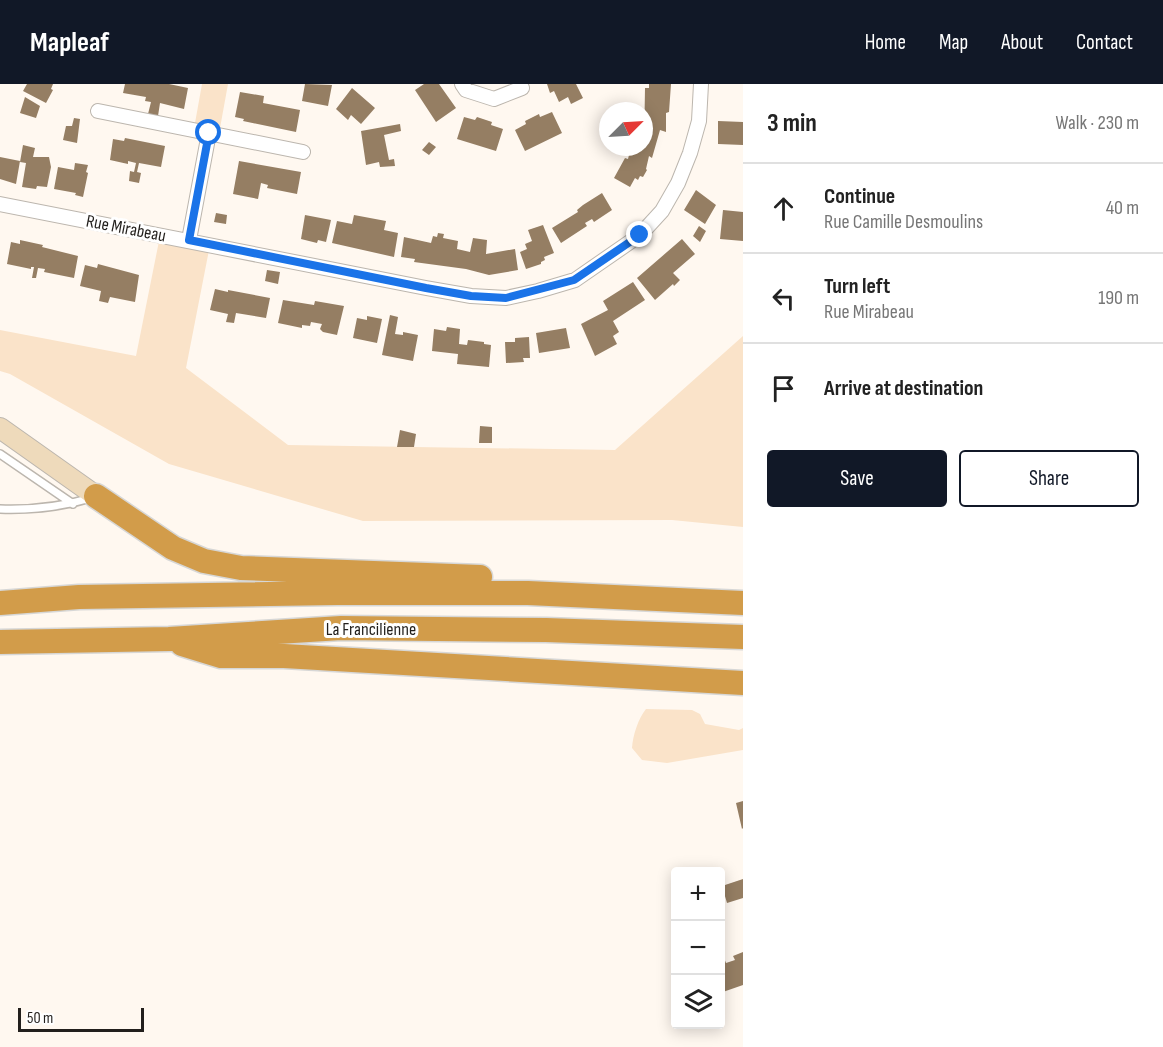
<!DOCTYPE html>
<meta charset="utf-8">
<style>
:root{--surface:#fff;--page:#f6f6f6;--text:#222;--muted:#767676;--line:#e0e0e0;--accent:#111827}
body{margin:0;font-family:"Sofia Sans Condensed",sans-serif;background:var(--page);color:var(--text)}
.controls{position:absolute;right:18px;bottom:18px;display:grid;overflow:hidden;border-radius:6px;box-shadow:0 3px 15px #0003}
.controls button{width:54px;height:54px;display:grid;place-items:center;padding:0;border:0;border-bottom:2px solid var(--line);background:var(--surface);color:var(--text);font:30px sans-serif}
.compass{position:absolute;left:599px;top:18px;width:54px;height:54px;border-radius:50%;background:var(--surface);box-shadow:0 3px 15px #0003;rotate:66deg}
.scale{position:absolute;left:18px;bottom:15px;width:126px;box-sizing:border-box;padding-left:6px;border:3px solid #221f1c;border-top:0;font-size:16px;line-height:21px;white-space:nowrap;color:#221f1c;-webkit-text-stroke:4px #fff;paint-order:stroke}
.stop{position:absolute;width:18px;height:18px;margin:-14px;border:4px solid #1a73e8;border-radius:50%;background:#fff}
.stop.end{background:#1a73e8;border-color:#fff;box-shadow:0 2px 6px #0008}
.list{margin:0;padding:0;list-style:none}
h2{display:flex;justify-content:space-between;align-items:center;height:78px;margin:0;padding:0 24px;font-size:26px}
h2 small{font-size:20px;font-weight:400;color:var(--muted)}
.list li{display:grid;grid-template-columns:39px 1fr auto;gap:18px;align-items:center;box-sizing:border-box;height:90px;padding:0 24px;border-top:2px solid var(--line)}
.list b{display:block;font-size:22px;white-space:nowrap}
.list p{margin:0;font-size:20px;white-space:nowrap;color:var(--muted)}
.list em{font-size:20px;font-style:normal;color:var(--muted)}
.actions{display:flex;gap:12px;padding:18px 24px}
.actions a{flex:1;padding:14px 0;border:2px solid var(--accent);border-radius:6px;text-align:center;font-size:21px;color:var(--accent)}
.actions .main{background:var(--accent);color:#fff}
.icon{flex:none;width:33px;height:33px;fill:none;stroke:currentColor;stroke-width:2;stroke-linecap:round;stroke-linejoin:round}
.map{position:relative;flex:none;width:743px;height:963px;overflow:hidden}
header{display:flex;align-items:center;gap:36px;box-sizing:border-box;height:84px;padding:0 30px;background:var(--accent);color:#fff}
header strong{font-size:28px}
nav{display:flex;gap:33px;margin-inline-start:auto;font-size:21px}
main{display:flex}
aside{flex:1;background:var(--surface)}
.map>svg:first-child{display:block}
.green{fill:#fae3c9}
.building{fill:#957e63}
.lines{fill:none;stroke-linecap:round;stroke-linejoin:round}
.service-casing{stroke:#bcb6ae;stroke-width:10}
.minor-casing{stroke:#bcb6ae;stroke-width:16}
.secondary-casing{stroke:#bcb6ae;stroke-width:22}
.trunk-casing{stroke:#d7d7d6;stroke-width:27}
.service{stroke:#fff;stroke-width:7}
.minor{stroke:#fff;stroke-width:14}
.secondary{stroke:#eedabb;stroke-width:20}
.trunk{stroke:#d29c4a;stroke-width:24}
.route{stroke:#1a73e8;stroke-width:8}
.labels{text-anchor:middle;stroke-width:6;stroke-linejoin:round;paint-order:stroke}
.street-label{font-size:18px;fill:#221f1c;stroke:#fff}
</style>
<header>
<strong>Mapleaf</strong>
<nav><a>Home</a><a>Map</a><a>About</a><a>Contact</a></nav>
</header>
<main>
<div class="map">
<svg width="743" height="963" viewBox="0 0 743 963">
<rect width="100%" height="100%" fill="#fff8f0"/>
<path class="green" d="M 202,0 L 228,0 L 220,44 L 195,39 Z
M 159,157 L 209,166 L 186,284 L 288,361 L 615,366 L 743,252 L 743,443 L 672,436 L 363,437 L 169,380 L 10,290 L 0,287 L 0,246 L 136,272 Z
M 646,625 L 692,626 L 700,630 L 705,640 L 739,646 L 743,644 L 743,666 L 667,679 L 642,676 L 632,664 C 633,651 638,635 646,625 Z"/>
<path class="building" d="M 27,0 L 53,0 L 51,5 L 53,6 L 46,19 L 23,7 Z
M 125,0 L 169,0 L 188,4 L 184,25 L 160,19 L 158,32 L 148,30 L 151,18 L 145,17 L 146,13 L 123,9 Z
M 305,0 L 332,1 L 328,22 L 302,17 Z
M 424,0 L 439,0 L 456,24 L 436,38 L 415,6 Z
M 547,0 L 576,0 L 583,14 L 571,20 L 568,13 L 559,18 L 554,7 L 550,9 Z
M 649,0 L 671,0 L 669,28 L 666,29 L 666,48 L 660,46 L 652,74 L 649,72 L 646,85 L 647,86 L 643,93 L 640,92 L 638,96 L 635,94 L 630,103 L 614,94 L 625,74 L 628,75 L 630,67 L 624,66 L 623,63 L 644,63 L 645,4 L 649,4 Z
M 352,4 L 375,24 L 361,40 L 351,31 L 348,36 L 336,25 Z
M 240,8 L 264,12 L 263,19 L 300,26 L 296,48 L 243,37 L 244,35 L 235,33 Z
M 25,13 L 40,22 L 36,34 L 20,29 Z
M 552,28 L 562,49 L 525,67 L 515,46 L 526,40 L 525,37 L 539,30 L 540,33 Z
M 464,33 L 475,36 L 477,33 L 492,38 L 491,41 L 503,45 L 496,67 L 457,55 Z
M 74,34 L 80,35 L 77,59 L 63,56 L 66,42 L 72,42 Z
M 718,37 L 743,38 L 743,61 L 718,60 Z
M 400,40 L 401,47 L 384,51 L 389,76 L 394,75 L 395,82 L 380,83 L 379,78 L 366,81 L 361,47 Z
M 125,54 L 165,62 L 161,83 L 139,79 L 137,88 L 141,89 L 139,99 L 129,97 L 130,87 L 134,88 L 136,79 L 128,77 L 128,80 L 110,76 L 113,55 L 124,57 Z
M 429,58 L 436,63 L 429,71 L 422,66 Z
M 23,61 L 35,64 L 33,73 L 49,73 L 51,83 L 47,103 L 37,102 L 36,105 L 22,103 L 26,79 L 20,78 Z
M 0,73 L 20,77 L 16,100 L 0,95 Z
M 239,77 L 301,88 L 297,110 L 267,104 L 268,101 L 261,99 L 258,115 L 233,110 Z
M 75,79 L 88,81 L 86,88 L 88,89 L 83,113 L 75,111 L 76,109 L 54,105 L 58,83 L 74,86 Z
M 696,106 L 716,121 L 705,140 L 684,126 Z
M 602,109 L 612,126 L 594,138 L 592,135 L 585,139 L 587,142 L 561,159 L 552,144 L 578,128 L 577,126 L 583,121 Z
M 723,126 L 743,128 L 743,157 L 720,155 Z
M 216,129 L 227,131 L 226,140 L 214,138 Z
M 305,131 L 331,136 L 326,158 L 318,156 L 317,159 L 301,155 Z
M 354,131 L 386,137 L 384,146 L 398,149 L 394,173 L 332,159 L 337,137 L 352,140 Z
M 543,141 L 554,169 L 544,173 L 545,176 L 541,178 L 541,180 L 526,185 L 520,168 L 527,165 L 525,160 L 532,157 L 528,146 Z
M 699,142 L 706,147 L 700,158 L 693,152 Z
M 438,149 L 444,150 L 443,154 L 458,157 L 457,165 L 470,168 L 473,154 L 487,156 L 486,170 L 515,165 L 518,186 L 489,191 L 466,185 L 414,178 L 415,175 L 401,173 L 404,153 L 431,159 L 433,152 L 437,153 Z
M 682,155 L 695,170 L 673,189 L 680,196 L 674,202 L 673,200 L 655,216 L 637,194 Z
M 20,156 L 43,161 L 42,163 L 78,172 L 74,194 L 44,188 L 45,185 L 38,184 L 36,194 L 32,194 L 34,183 L 31,183 L 31,185 L 7,180 L 11,158 L 20,160 Z
M 98,180 L 139,191 L 135,218 L 110,213 L 108,219 L 99,217 L 101,207 L 80,202 L 85,181 L 97,184 Z
M 267,186 L 280,188 L 278,200 L 265,197 Z
M 633,198 L 645,216 L 613,237 L 619,248 L 613,252 L 617,260 L 595,272 L 581,240 L 608,226 L 603,217 Z
M 215,205 L 228,208 L 228,206 L 270,214 L 266,234 L 236,229 L 234,239 L 226,238 L 228,230 L 210,226 Z
M 283,216 L 314,221 L 315,217 L 344,222 L 337,251 L 323,248 L 320,245 L 322,240 L 311,238 L 310,242 L 302,241 L 302,244 L 278,239 Z
M 390,231 L 398,233 L 395,250 L 403,251 L 403,248 L 418,251 L 413,277 L 382,271 Z
M 367,232 L 382,235 L 377,259 L 353,254 L 357,234 L 367,236 Z
M 447,243 L 460,245 L 459,260 L 467,261 L 468,256 L 484,258 L 484,260 L 491,261 L 489,283 L 457,280 L 458,270 L 432,267 L 434,245 L 446,247 Z
M 566,244 L 570,264 L 539,269 L 536,249 Z
M 529,253 L 530,274 L 523,274 L 524,278 L 506,279 L 505,258 L 515,258 L 515,254 Z
M 480,342 L 492,343 L 492,359 L 479,359 Z
M 400,346 L 416,350 L 414,363 L 397,363 Z
M 743,717 L 743,744 L 742,745 L 736,719 Z
M 743,795 L 743,814 L 727,819 L 722,802 Z
M 720,864 L 726,879 L 735,876 L 733,872 L 743,868 L 743,901 L 720,909 Z"/>
<g class="lines">
<g class="service-casing">
<path id="service" d="M 0,370 L 73,420
M 0,425 C 31,426 61,423 91,414"/>
</g>
<g class="minor-casing">
<path id="minor" d="M 462,0 L 466,6 L 494,15 L 522,4
M 98,27 L 303,68
M 0,120 L 426,204 L 471,212 L 506,214 L 538,207 L 575,196 L 640,151 L 662,127 L 678,99 L 690,69 L 699,37 L 701,0
M 189,156 L 209,49"/>
</g>
<g class="secondary-casing">
<path id="secondary" d="M 0,344 L 96,412"/>
</g>
<g class="trunk-casing">
<path id="trunk" d="M 96,412 L 173,464 L 204,477 L 241,484 L 480,493
M 0,519 L 79,513 L 337,509 L 528,509 L 743,519
M 0,558 L 169,555 L 341,544 L 546,546 L 743,553
M 182,560 L 221,572 L 284,572 L 743,599"/>
</g>
<use href="#service" class="service"/>
<use href="#minor" class="minor"/>
<use href="#secondary" class="secondary"/>
<use href="#trunk" class="trunk"/>
</g>
<g class="lines">
<path class="route" d="M 209,49 L 189,156 L 426,204 L 471,212 L 506,214 L 574,196 L 640,151"/>
</g>
<g class="labels">
<g class="street-label">
<text transform="translate(126 144) rotate(11)" y="6">Rue Mirabeau</text>
<text x="371" y="551">La Francilienne</text>
</g>
</g>
</svg>
<div class="controls">
<button>+</button>
<button>−</button>
<button><svg class="icon" aria-label="layers" viewBox="0 0 24 24"><path d="M12 4l9 5-9 5-9-5zM3 14l9 5 9-5"/></svg></button>
</div>
<svg class="compass" viewBox="-18 -18 36 36"><path d="M0-13l5 13h-10z" fill="#e53935"/><path d="M0 13l5-13h-10z" fill="#767676"/></svg>
<div class="scale">50 m</div>
<div class="stop" style="left:209px;top:49px"></div>
<div class="stop end" style="left:640px;top:151px"></div>
</div>
<aside>
<h2>3 min<small>Walk · 230 m</small></h2>
<ul class="list">
<li><svg class="icon" aria-label="ahead" viewBox="0 0 24 24"><path d="M12 20V5M6 11l6-6 6 6"/></svg><div><b>Continue</b><p>Rue Camille Desmoulins</p></div><em>40 m</em></li>
<li><svg class="icon" aria-label="left" viewBox="0 0 24 24"><path d="M17 20v-9H6M10 6l-5 5 5 5"/></svg><div><b>Turn left</b><p>Rue Mirabeau</p></div><em>190 m</em></li>
<li><svg class="icon" aria-label="arrive" viewBox="0 0 24 24"><path d="M6 21V4h12l-3 4 3 4H6"/></svg><div><b>Arrive at destination</b></div></li>
</ul>
<div class="actions"><a class="main">Save</a><a>Share</a></div>
</aside>
</main>
